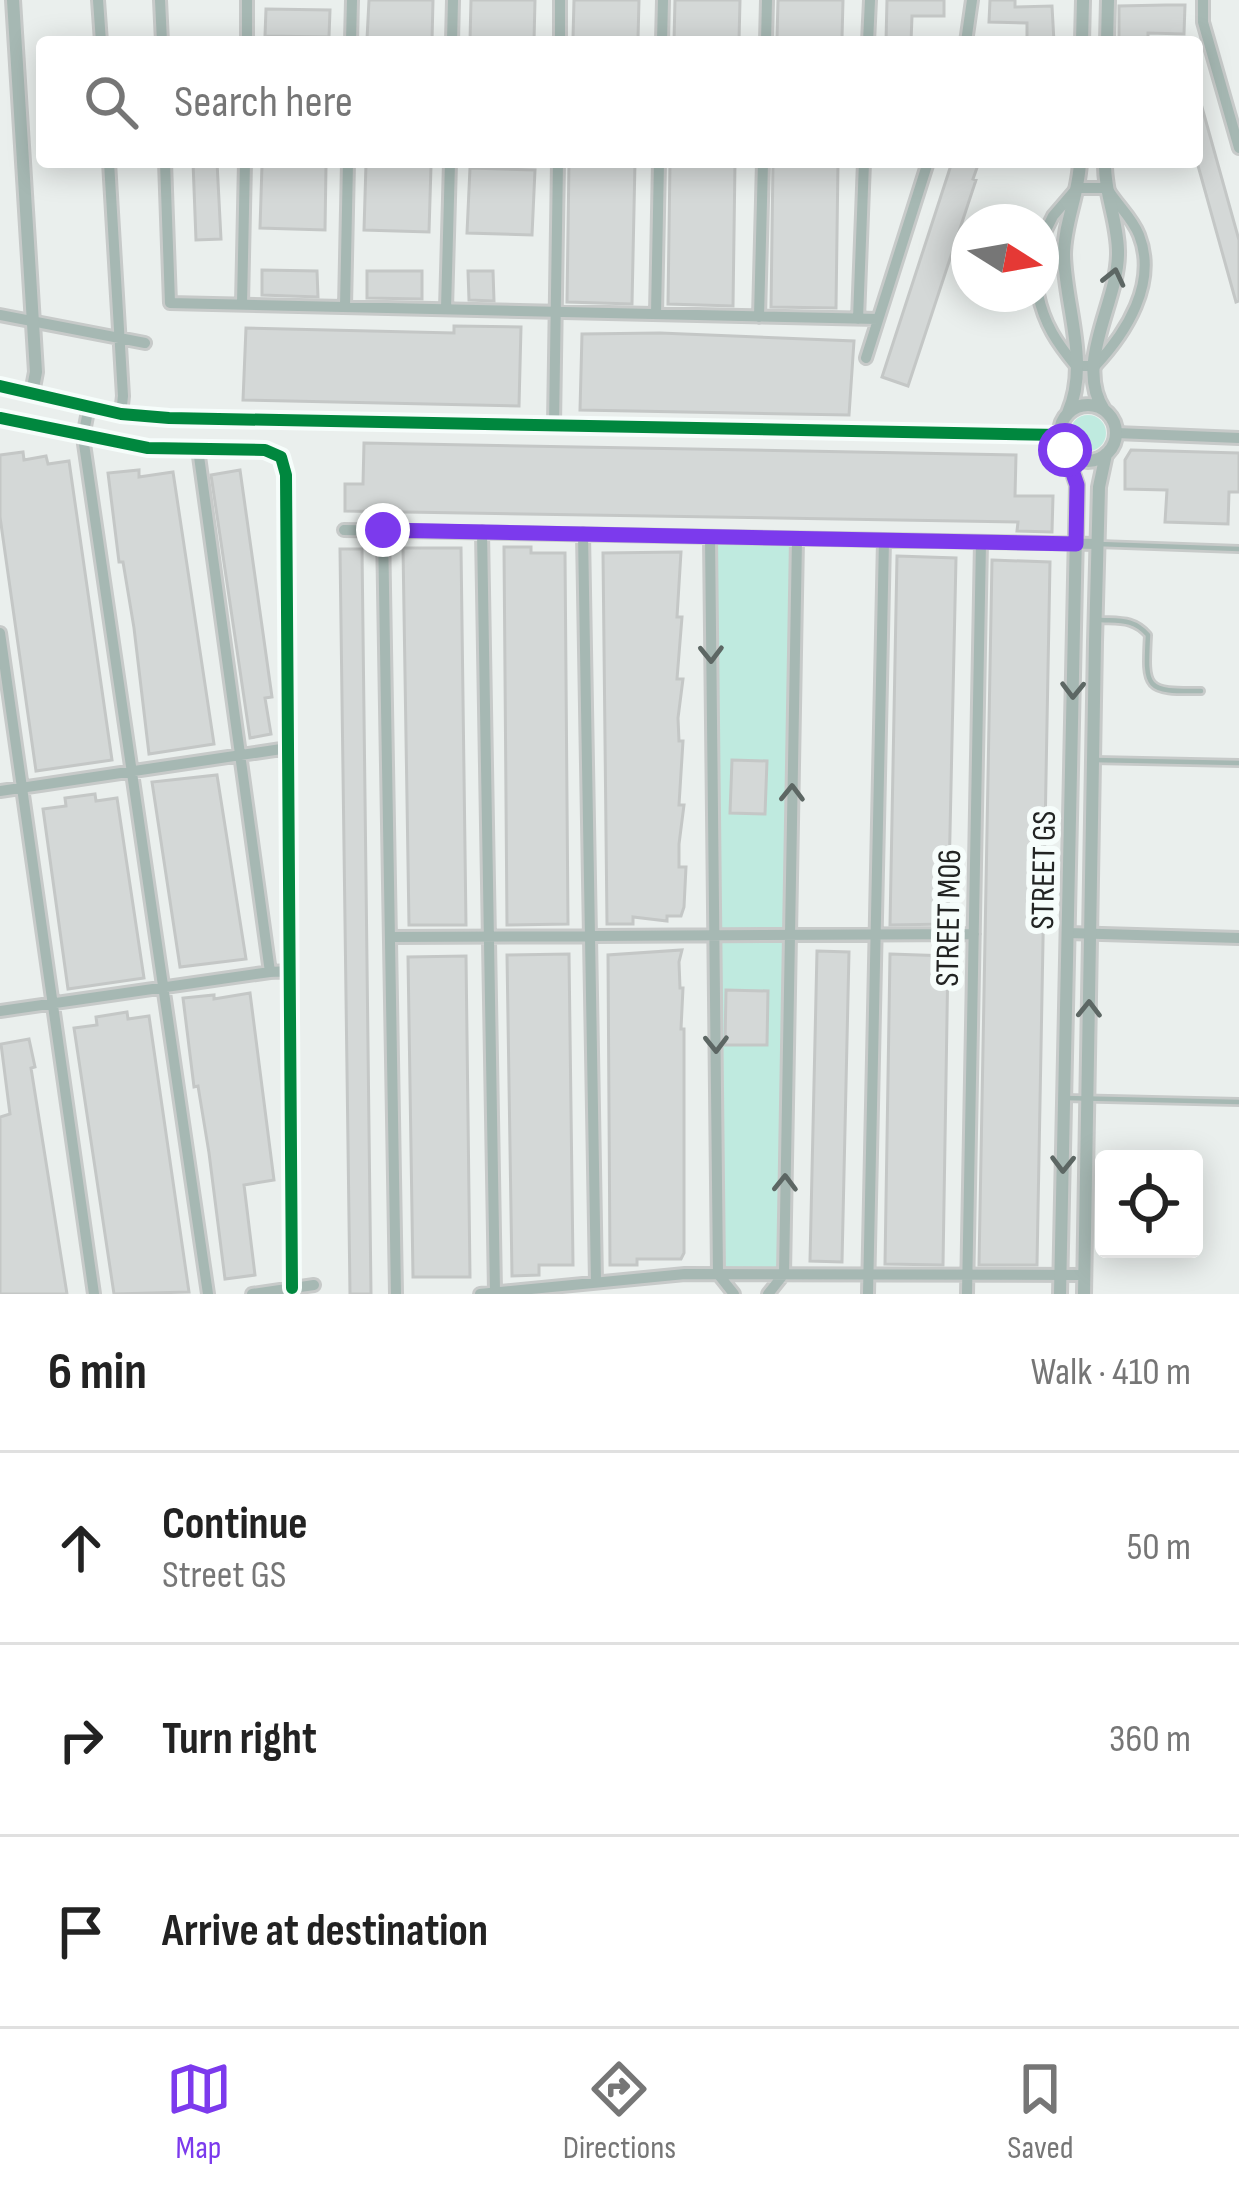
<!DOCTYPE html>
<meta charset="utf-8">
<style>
:root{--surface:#fff;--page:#f2f2f2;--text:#222;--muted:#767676;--line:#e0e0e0;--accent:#7c3aed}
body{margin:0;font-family:"Sofia Sans Condensed",sans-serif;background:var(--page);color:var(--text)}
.controls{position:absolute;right:36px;bottom:36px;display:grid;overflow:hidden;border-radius:12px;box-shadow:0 6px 30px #0003}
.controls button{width:108px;height:108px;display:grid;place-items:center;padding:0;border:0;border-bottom:3px solid var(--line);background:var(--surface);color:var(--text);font:60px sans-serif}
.compass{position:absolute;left:951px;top:204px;width:108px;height:108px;border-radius:50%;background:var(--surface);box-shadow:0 6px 30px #0003;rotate:101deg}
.stop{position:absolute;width:36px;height:36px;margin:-27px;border:9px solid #7c3aed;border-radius:50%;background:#fff}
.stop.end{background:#7c3aed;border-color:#fff;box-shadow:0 3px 12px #0008}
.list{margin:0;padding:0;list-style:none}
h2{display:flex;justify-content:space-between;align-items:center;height:156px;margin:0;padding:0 48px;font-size:51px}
h2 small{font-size:39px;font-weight:400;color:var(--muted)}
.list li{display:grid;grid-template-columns:78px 1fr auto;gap:36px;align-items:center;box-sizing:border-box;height:192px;padding:0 48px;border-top:3px solid var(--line)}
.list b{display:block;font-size:45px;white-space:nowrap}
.list p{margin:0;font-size:39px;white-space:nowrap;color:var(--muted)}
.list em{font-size:39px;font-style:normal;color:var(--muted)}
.icon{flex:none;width:66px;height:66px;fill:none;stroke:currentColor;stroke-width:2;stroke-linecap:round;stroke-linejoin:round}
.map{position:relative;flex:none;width:1239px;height:1294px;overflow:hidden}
.search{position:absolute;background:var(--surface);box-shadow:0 6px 30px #0003;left:36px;right:36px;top:36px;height:132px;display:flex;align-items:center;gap:30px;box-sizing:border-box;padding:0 42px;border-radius:12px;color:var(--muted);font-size:45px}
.sheet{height:732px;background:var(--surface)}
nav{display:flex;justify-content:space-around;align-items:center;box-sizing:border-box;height:168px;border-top:3px solid var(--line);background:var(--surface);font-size:33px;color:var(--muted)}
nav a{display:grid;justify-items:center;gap:6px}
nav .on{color:var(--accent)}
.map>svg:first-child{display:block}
.green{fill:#bfeadf}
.building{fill:#d4d8d7;stroke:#c4c7c6;stroke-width:3}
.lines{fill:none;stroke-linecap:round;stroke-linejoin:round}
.service-casing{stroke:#c7cac9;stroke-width:10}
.minor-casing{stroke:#c7cac9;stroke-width:16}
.tertiary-casing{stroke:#c7cac9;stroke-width:18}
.service{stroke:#a6b8b3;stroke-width:4.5}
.minor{stroke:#a6b8b3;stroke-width:10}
.tertiary{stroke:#a6b8b3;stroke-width:12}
.cycleway-casing{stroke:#f6fdfb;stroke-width:20}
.cycleway{stroke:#00873e;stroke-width:12}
.oneway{stroke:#5d6764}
.route{stroke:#7c3aed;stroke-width:15}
.labels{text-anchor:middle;stroke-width:12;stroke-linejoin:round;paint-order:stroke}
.street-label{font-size:33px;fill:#222423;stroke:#f6fdfb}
</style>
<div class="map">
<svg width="1239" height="1294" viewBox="0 0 1239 1294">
<rect width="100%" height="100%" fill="#eaefed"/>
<path class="green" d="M1070 433a18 18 0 1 1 36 0a18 18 0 1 1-36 0Z
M 710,537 L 797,539 L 784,1274 L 718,1274 Z"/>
<path class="building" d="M 369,0 L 433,0 L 432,41 L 367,39 Z
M 471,0 L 535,0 L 534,42 L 470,41 Z
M 574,0 L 639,0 L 638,39 L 573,38 Z
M 675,0 L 740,0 L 739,41 L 674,41 Z
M 778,0 L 843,0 L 842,38 L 777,38 Z
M 887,0 L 944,0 L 944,16 L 912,16 L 911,42 L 886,42 Z
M 990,0 L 1015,0 L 1015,7 L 1052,6 L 1054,42 L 1027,42 L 1027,23 L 989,22 Z
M 1166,5 L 1185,5 L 1184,34 L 1148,33 L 1148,42 L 1119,42 L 1119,6 Z
M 266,9 L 330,10 L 329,37 L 265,36 Z
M 1197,100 L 1200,100 L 1239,240 L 1239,301 L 1236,302 L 1197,162 Z
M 193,162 L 217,162 L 221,239 L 196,240 Z
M 569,162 L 635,162 L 632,304 L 567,302 Z
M 670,162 L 735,162 L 733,306 L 668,304 Z
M 773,162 L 838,162 L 836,308 L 771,307 Z
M 952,162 L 979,162 L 973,179 L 976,180 L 908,386 L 882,377 Z
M 366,164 L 431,166 L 429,232 L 364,230 Z
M 262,165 L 326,166 L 325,230 L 260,228 Z
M 470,168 L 535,170 L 532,235 L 467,233 Z
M 262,270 L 317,271 L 318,297 L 262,295 Z
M 367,271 L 422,271 L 422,299 L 367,298 Z
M 468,271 L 493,271 L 494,301 L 469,300 Z
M 454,326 L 521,327 L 519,406 L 243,400 L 246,328 L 454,333 Z
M 660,333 L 854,341 L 849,415 L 580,410 L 582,334 Z
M 364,443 L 1016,455 L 1015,496 L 1053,496 L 1052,532 L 1017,531 L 1018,522 L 345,511 L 345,484 L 363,484 Z
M 1131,450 L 1239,453 L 1239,492 L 1229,492 L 1228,524 L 1165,522 L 1167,490 L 1125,489 L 1125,460 Z
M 23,452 L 24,460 L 46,456 L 48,464 L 69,461 L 112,760 L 36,771 L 0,517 L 0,455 Z
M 139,470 L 139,477 L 173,472 L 214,744 L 149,754 L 134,628 L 123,562 L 119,562 L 108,473 Z
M 240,470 L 272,697 L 265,698 L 271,734 L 250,738 L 211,475 Z
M 504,547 L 531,547 L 531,553 L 565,553 L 568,924 L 507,925 Z
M 403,548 L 461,548 L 466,925 L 409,925 Z
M 340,549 L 362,549 L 371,1294 L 350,1294 Z
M 681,552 L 677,617 L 682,617 L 677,679 L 683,679 L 678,718 L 679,741 L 683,741 L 679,805 L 684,805 L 679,844 L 679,867 L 686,867 L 684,907 L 681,916 L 667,916 L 667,921 L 633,917 L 633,924 L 607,924 L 603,553 Z
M 897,556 L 956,558 L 948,924 L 890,925 Z
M 992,560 L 1050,562 L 1037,1265 L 979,1265 Z
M 732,760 L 767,761 L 765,814 L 730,813 Z
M 217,775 L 246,959 L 180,967 L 152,782 Z
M 95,794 L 96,801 L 117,798 L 144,978 L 68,989 L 43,809 L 66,806 L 65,798 Z
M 682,950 L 679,962 L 680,988 L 683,988 L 681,1029 L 684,1029 L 684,1253 L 681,1259 L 637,1259 L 637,1265 L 610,1265 L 608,955 Z
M 817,951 L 849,952 L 842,1262 L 810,1261 Z
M 569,954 L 573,1265 L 539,1265 L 539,1275 L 512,1276 L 507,955 Z
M 890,954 L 948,956 L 943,1265 L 885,1264 Z
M 466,956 L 470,1277 L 413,1277 L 408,957 Z
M 726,990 L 768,991 L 767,1045 L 725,1045 Z
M 250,993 L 274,1180 L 244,1185 L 255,1275 L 225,1279 L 209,1153 L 198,1086 L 194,1087 L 183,998 L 214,995 L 214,999 Z
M 127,1012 L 128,1019 L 149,1016 L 189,1292 L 114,1294 L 74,1028 L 97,1025 L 96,1017 Z
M 29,1039 L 35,1067 L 31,1068 L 67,1294 L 0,1294 L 0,1117 L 10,1114 L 1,1044 Z"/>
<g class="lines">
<g class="service-casing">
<path id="service" d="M 1098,544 L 1239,549
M 1101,620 C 1121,621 1134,619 1148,635 C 1145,689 1145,692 1201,691
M 1094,760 L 1239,763
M 1065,1098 L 1239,1102"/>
</g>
<g class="minor-casing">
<path id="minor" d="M 98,0 L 101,42
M 160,0 L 162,42
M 1203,0 L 1203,22 L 1239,148
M 247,42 L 247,0
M 351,42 L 352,0
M 452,42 L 453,0
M 560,42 L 560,0
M 662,42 L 663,0
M 766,42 L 767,0
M 868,42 L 870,0
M 966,42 L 972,0
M 109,162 L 123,396 L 121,414
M 165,162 L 170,303 L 878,319
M 1038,294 C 1044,324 1057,343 1076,366 L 1095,366 C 1126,333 1158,283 1139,235 C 1132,217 1117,205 1107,188 L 1077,188 L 1053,216 L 1041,240
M 242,304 L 245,162
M 345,307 L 348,162
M 446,309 L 450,162
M 656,314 L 659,162
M 0,315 L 145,343
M 759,317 L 763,162
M 858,319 L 864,162
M 866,358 L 928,162
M 89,406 L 83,437 L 208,1294
M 0,418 L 148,448 L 265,450 L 281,457 L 286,475 L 292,1288
M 554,425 L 558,162
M 1116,433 L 1239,438
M 198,449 L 270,972 L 290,971
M 344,530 L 1098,544
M 383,530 L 396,1294
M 482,532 L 495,1292
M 583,534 L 596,1282
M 710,537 L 718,1274 L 734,1294
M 0,633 L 94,1294
M 0,791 L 288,748
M 1068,933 L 1239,938
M 390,937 L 974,934
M 0,1011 L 270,972
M 252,1294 L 314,1285
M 480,1294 L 685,1274 L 1084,1275
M 768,1294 L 784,1274 L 797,539
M 868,1294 L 884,540
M 967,1294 L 981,542"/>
</g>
<g class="tertiary-casing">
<path id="tertiary" d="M 13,0 L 36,372 L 32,393
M 1082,42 L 1083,0
M 1107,42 L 1108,0
M 0,386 L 121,414 L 169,418 L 1060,435
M1060 433a28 28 0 1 1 56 0a28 28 0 1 1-56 0Z
M 1104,410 C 1074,364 1117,304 1118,255 C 1119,224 1104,194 1105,162
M 1068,413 C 1090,363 1065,306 1064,255 C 1064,223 1079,194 1080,162
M 1060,1294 L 1077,485 L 1065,450
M 1084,1294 L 1095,642 L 1099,487 L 1106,454"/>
</g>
<use href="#service" class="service"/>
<use href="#minor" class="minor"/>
<use href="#tertiary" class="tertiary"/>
<g class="cycleway-casing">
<path id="cycleway" d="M 0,386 L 121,414 L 169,418 L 1060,435
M 0,418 L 148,448 L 265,450 L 281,457 L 286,475 L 292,1288"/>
</g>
<use href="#cycleway" class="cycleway"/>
</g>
<defs><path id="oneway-chevron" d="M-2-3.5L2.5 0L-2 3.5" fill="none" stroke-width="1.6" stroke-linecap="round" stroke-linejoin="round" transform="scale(3)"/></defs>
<g class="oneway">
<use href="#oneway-chevron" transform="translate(1114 277) rotate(-77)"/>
<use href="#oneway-chevron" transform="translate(711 654) rotate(89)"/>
<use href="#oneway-chevron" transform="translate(1073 690) rotate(91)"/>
<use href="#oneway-chevron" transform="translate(792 793) rotate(-89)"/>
<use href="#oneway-chevron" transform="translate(1089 1009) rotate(-89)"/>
<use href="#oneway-chevron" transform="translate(716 1044) rotate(89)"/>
<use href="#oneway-chevron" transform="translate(1063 1164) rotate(91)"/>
<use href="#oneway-chevron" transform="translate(785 1183) rotate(-89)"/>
</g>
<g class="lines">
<path class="route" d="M 383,530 L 1076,544 L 1077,485 L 1065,450"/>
</g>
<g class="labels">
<g class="street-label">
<text transform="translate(1042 870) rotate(-89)" y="12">STREET GS</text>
<text transform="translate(947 918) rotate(-89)" y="12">STREET M06</text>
</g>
</g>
</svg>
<div class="controls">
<button><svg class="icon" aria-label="locate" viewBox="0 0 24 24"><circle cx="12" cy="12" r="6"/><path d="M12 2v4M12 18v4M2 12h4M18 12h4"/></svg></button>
</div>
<svg class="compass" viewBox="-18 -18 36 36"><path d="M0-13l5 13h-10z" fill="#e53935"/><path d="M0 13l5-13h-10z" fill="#767676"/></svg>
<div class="stop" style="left:1065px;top:450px"></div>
<div class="stop end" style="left:383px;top:530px"></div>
<div class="search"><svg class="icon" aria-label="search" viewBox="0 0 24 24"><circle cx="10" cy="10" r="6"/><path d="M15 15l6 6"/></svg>Search here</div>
</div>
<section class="sheet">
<h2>6 min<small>Walk · 410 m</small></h2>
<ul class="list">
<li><svg class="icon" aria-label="ahead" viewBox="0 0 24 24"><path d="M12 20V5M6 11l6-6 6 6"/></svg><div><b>Continue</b><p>Street GS</p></div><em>50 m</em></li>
<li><svg class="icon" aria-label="right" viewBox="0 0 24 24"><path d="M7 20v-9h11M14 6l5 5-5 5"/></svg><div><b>Turn right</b></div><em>360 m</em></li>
<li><svg class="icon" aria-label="arrive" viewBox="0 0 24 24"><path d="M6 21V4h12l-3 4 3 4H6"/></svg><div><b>Arrive at destination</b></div></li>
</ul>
</section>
<nav>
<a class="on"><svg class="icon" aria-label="map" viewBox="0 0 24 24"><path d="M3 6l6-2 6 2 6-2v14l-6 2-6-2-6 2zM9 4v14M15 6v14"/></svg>Map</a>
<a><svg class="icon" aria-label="directions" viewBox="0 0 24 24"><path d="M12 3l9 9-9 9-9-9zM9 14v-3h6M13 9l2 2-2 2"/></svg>Directions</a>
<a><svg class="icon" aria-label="saved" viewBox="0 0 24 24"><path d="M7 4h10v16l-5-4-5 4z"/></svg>Saved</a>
</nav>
